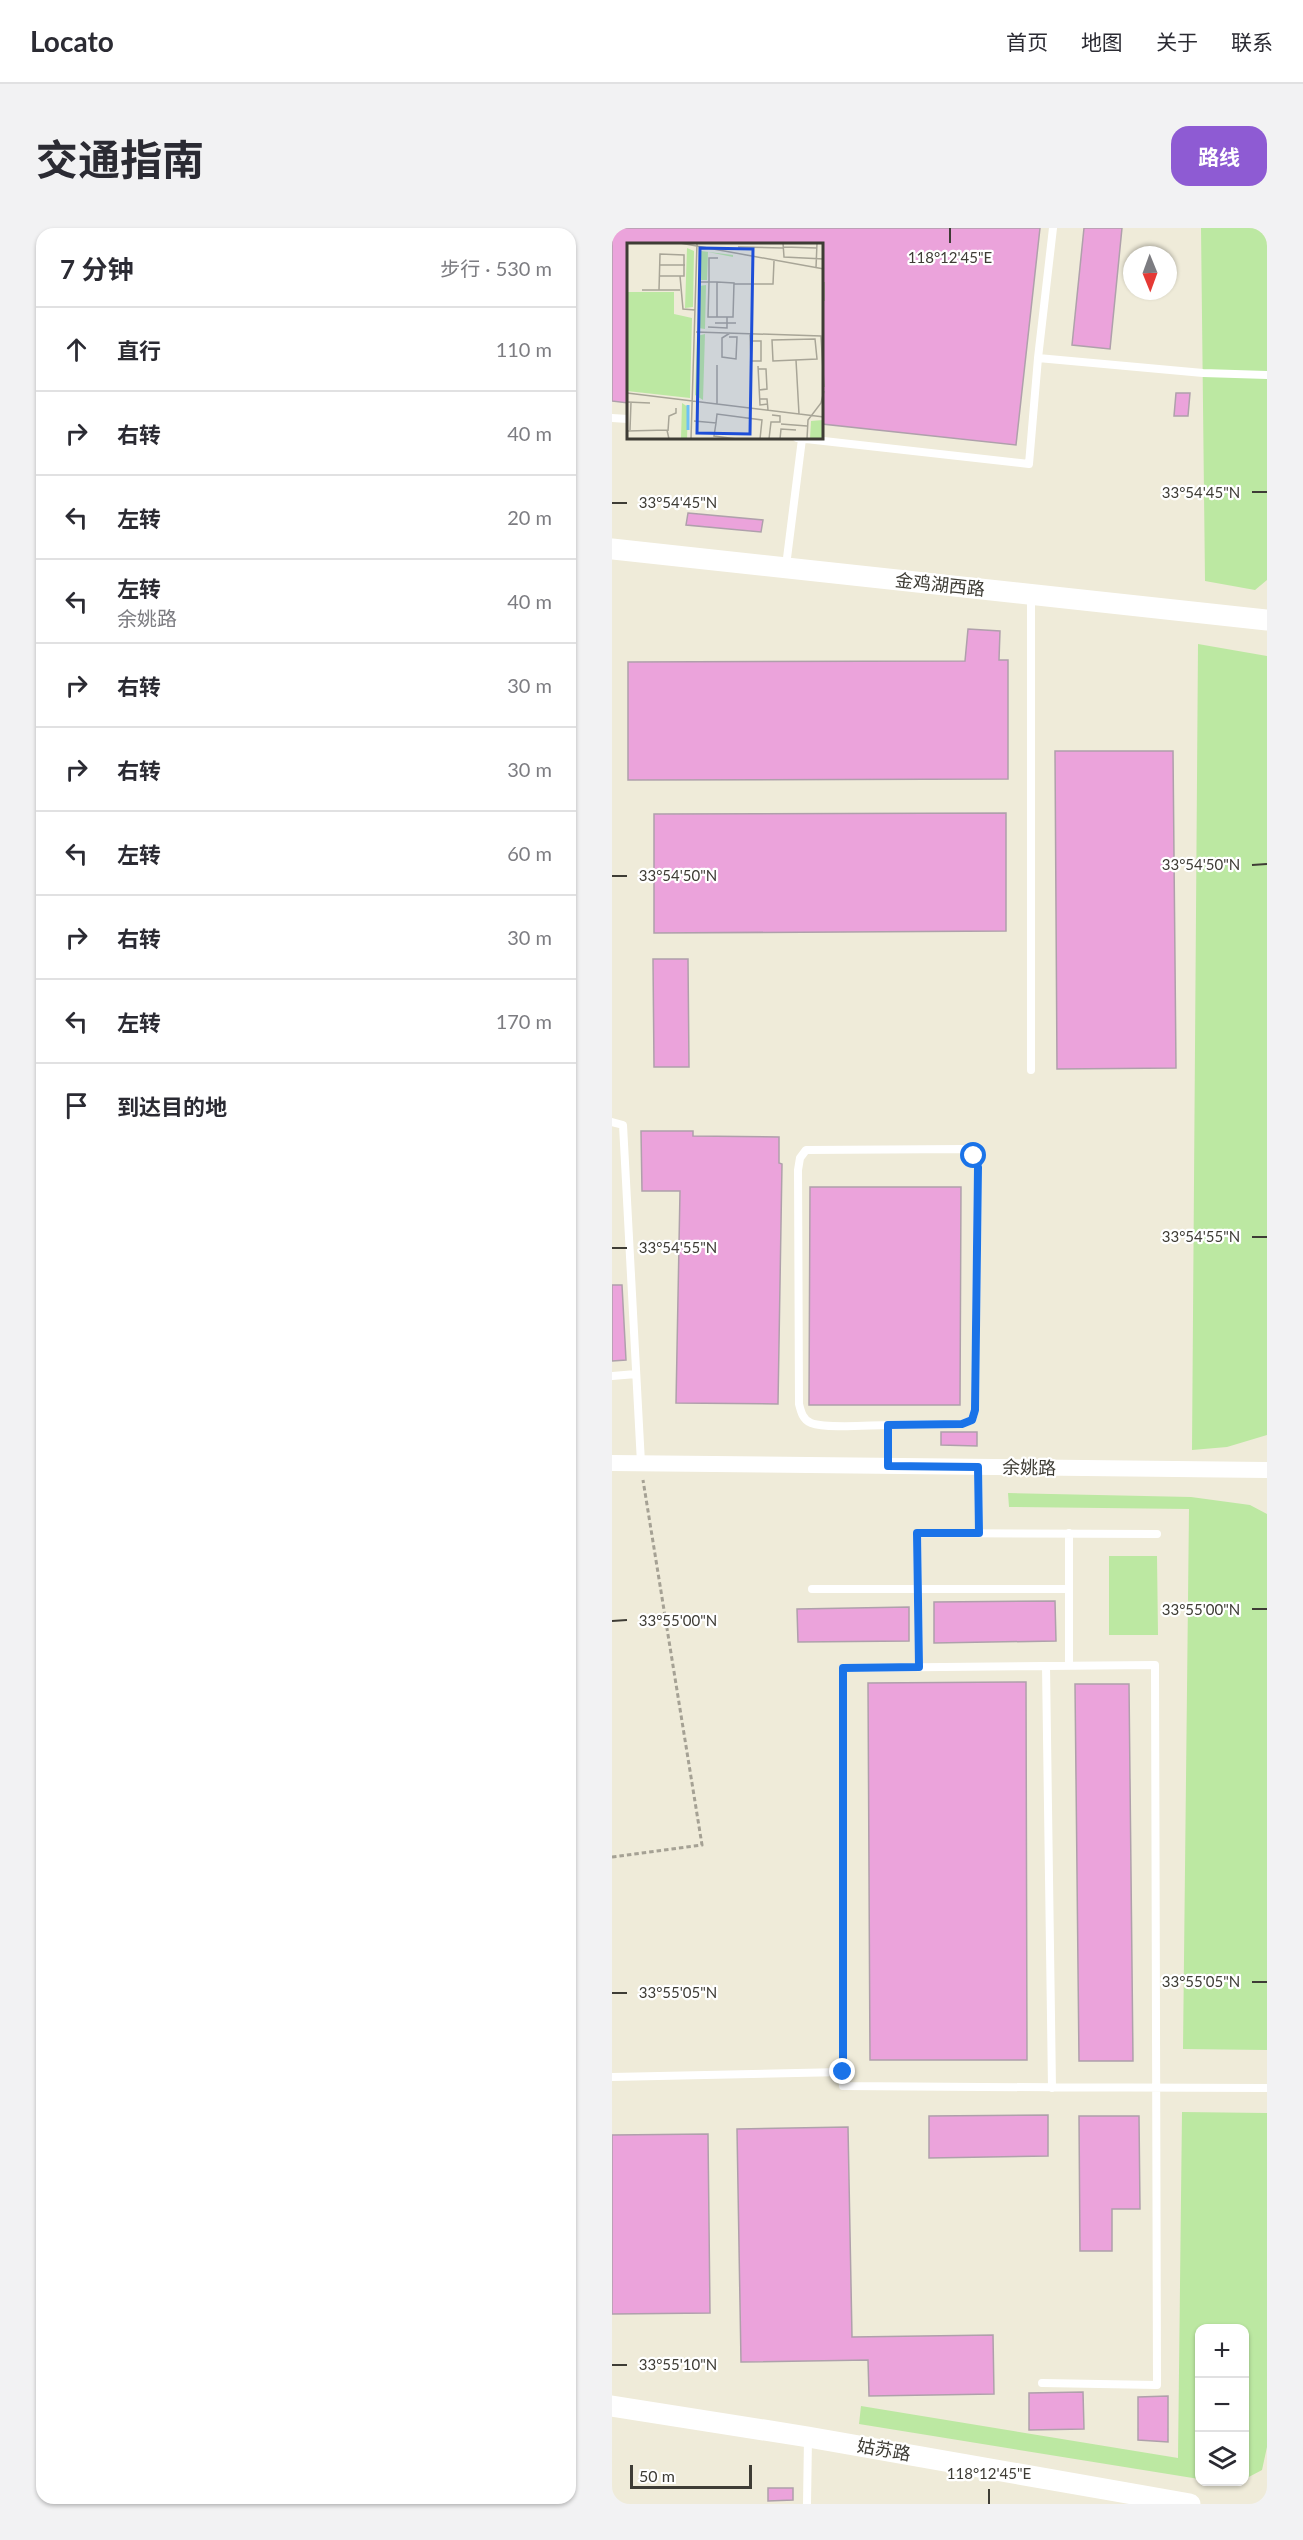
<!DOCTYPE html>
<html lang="zh">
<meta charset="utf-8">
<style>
:root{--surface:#fff;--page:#f2f2f3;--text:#2b2b33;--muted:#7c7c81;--line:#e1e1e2;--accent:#8e5bd3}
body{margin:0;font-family:Lato,"Noto Sans SC",sans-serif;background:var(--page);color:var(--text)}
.controls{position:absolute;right:18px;bottom:18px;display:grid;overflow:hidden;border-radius:12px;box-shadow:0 2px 4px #0004}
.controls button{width:54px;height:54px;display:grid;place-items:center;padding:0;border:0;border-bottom:2px solid var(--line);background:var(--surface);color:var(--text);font:30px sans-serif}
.compass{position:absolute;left:511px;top:18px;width:54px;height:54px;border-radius:50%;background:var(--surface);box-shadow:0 2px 4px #0004;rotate:179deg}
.scale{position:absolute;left:18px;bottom:15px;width:122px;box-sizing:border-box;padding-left:6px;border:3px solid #3e3c35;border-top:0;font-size:16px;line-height:21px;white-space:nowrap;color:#3e3c35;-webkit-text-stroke:4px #fff;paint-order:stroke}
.stop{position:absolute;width:18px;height:18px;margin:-14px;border:4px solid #1a73e8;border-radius:50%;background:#fff}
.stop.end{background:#1a73e8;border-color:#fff;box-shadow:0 2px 6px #0008}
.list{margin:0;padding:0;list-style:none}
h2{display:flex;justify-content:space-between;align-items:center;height:78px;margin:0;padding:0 24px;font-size:26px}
h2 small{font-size:20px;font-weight:400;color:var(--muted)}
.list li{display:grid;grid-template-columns:39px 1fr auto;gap:18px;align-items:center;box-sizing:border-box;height:84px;padding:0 24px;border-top:2px solid var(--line)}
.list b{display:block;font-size:22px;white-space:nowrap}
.list p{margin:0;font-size:20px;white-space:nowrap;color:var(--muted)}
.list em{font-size:20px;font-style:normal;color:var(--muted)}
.icon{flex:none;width:33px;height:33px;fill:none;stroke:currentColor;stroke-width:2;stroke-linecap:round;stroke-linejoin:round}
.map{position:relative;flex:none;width:655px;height:2276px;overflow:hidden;border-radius:18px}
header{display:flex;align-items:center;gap:36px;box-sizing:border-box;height:84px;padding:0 30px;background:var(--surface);border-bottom:2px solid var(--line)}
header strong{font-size:28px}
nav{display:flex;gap:33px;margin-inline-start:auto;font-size:21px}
.intro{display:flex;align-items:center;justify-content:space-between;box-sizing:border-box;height:144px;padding:0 36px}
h1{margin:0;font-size:42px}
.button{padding:15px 27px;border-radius:18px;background:var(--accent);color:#fff;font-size:21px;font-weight:700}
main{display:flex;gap:36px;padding:0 36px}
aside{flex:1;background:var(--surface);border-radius:18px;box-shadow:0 2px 4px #0004}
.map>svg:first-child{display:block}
.green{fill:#bce8a2}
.building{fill:#eba3db;stroke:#afa0ab;stroke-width:1.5}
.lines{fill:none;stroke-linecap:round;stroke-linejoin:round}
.path{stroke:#a5a194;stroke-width:3;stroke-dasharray:4.5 3;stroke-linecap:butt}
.service{stroke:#fff;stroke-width:8}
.minor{stroke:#fff;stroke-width:16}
.tertiary{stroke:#fff;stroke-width:21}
.route{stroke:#1a73e8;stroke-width:8}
.ticks{fill:none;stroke:#3e3c35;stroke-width:2}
.labels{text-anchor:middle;stroke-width:4.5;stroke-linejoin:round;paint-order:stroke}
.street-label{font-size:18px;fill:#3e3c35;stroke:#fff}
.inset-river{fill:none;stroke:#6dc1f6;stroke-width:3}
.inset-road{fill:none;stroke:#a8a597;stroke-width:1.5}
.view{fill:#1d4ed8;fill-opacity:0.15;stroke:#1d4ed8;stroke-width:3}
.inset-edge{fill:none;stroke:#3e3c35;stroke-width:3}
.ticks-label{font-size:15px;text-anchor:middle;fill:#3e3c35;stroke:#fff;stroke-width:4.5;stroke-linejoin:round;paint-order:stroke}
</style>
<header>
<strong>Locato</strong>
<nav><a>首页</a><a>地图</a><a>关于</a><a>联系</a></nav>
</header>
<div class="intro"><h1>交通指南</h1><a class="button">路线</a></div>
<main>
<aside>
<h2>7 分钟<small>步行 · 530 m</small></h2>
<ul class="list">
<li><svg class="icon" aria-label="ahead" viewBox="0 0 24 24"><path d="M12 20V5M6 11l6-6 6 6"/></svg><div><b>直行</b></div><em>110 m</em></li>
<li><svg class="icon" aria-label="right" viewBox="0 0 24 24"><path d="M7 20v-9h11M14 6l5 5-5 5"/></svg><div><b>右转</b></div><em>40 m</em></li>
<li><svg class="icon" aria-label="left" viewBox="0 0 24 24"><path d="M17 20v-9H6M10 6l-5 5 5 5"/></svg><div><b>左转</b></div><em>20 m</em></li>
<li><svg class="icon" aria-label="left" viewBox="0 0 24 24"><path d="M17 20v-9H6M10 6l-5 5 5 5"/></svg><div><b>左转</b><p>余姚路</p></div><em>40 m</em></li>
<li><svg class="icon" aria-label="right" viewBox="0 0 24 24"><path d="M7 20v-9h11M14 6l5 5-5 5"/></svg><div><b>右转</b></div><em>30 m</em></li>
<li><svg class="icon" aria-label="right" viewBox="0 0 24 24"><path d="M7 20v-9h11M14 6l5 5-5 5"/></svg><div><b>右转</b></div><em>30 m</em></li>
<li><svg class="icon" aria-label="left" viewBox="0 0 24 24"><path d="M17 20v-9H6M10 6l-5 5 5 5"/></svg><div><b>左转</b></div><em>60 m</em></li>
<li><svg class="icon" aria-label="right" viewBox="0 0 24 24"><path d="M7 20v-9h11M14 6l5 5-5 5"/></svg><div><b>右转</b></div><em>30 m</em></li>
<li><svg class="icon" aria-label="left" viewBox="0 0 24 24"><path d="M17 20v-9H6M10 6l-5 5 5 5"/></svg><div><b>左转</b></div><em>170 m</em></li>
<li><svg class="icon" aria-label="arrive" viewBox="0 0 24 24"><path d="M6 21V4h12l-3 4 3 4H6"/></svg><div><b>到达目的地</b></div></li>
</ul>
</aside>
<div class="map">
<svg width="655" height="2276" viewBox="0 0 655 2276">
<rect width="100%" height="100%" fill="#efebd9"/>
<path class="green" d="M 589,0 L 655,0 L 655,352 L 643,362 L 593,353 Z
M 586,416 L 655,428 L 655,1207 L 615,1219 L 580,1222 Z
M 396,1265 L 579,1269 L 638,1277 L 655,1286 L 655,1822 L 571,1821 L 577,1281 L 397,1279 Z
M 497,1328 L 545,1328 L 546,1407 L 497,1407 Z
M 570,1884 L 655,1885 L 655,2219 L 650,2242 L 633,2251 L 632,2100 L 588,2100 L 587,2251 L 247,2196 L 249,2178 L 566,2230 Z"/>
<path class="building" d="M 0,0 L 428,0 L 404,217 L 210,196 L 210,16 L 16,16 L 16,175 L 0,173 Z
M 472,0 L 510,0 L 498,121 L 460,117 Z
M 564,165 L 578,165 L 576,188 L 562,188 Z
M 76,285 L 151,292 L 149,304 L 74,297 Z
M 356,401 L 388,403 L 387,432 L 396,432 L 396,551 L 16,552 L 16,434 L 353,433 Z
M 443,523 L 561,523 L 564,840 L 445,841 Z
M 394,585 L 394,703 L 42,705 L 42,586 Z
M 41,731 L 76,731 L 77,839 L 42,839 Z
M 29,903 L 81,903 L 81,908 L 167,909 L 167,935 L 170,936 L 166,1176 L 64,1175 L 68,963 L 30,963 Z
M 198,959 L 349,959 L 348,1177 L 197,1177 Z
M 0,1057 L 10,1057 L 14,1132 L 0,1133 Z
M 329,1204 L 365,1204 L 365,1218 L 329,1217 Z
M 443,1373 L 444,1413 L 322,1415 L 322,1374 Z
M 297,1379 L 297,1413 L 186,1414 L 185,1381 Z
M 414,1454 L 415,1832 L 258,1832 L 256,1455 Z
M 463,1456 L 517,1456 L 521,1833 L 467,1833 Z
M 436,1887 L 436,1928 L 317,1930 L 317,1888 Z
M 467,1888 L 527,1888 L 528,1981 L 500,1981 L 500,2023 L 468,2023 Z
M 236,1899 L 240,2109 L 381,2107 L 382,2166 L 257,2168 L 256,2132 L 129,2134 L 125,1901 Z
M 96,1906 L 98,2085 L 0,2086 L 0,1907 Z
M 471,2164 L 472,2201 L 417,2202 L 417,2165 Z
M 556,2168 L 556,2214 L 526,2212 L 526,2169 Z
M 156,2260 L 181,2260 L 181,2272 L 156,2273 Z"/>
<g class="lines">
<path class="path" d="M 0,1629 L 90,1617 L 31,1252"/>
<path class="service" d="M 426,130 L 441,0
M 0,190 L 16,191
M 185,210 L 417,236 L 426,130 L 591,145 L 655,147
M 174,338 L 190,211
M 419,842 L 419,367
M 0,894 L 11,897 L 29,1235
M 0,1148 L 24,1146
M 276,1238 L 276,1197 L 350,1196 L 360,1192 L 363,1182 L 366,939 L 362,928 L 352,921 L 194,922 L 188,930 L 186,942 L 187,1176 C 189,1184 191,1192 199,1195 C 215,1201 258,1197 276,1197
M 366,1239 L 367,1305
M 200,1361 L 457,1361
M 434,1438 L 440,1860
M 457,1438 L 457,1305
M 307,1439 L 305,1305 L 545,1306
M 0,1849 L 231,1844
M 430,2155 L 545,2157 C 545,1917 544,1677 543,1437 L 231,1440 L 231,1858 C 372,1859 514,1860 655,1860
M 195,2276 L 196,2210"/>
<path class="minor" d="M 0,1235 L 655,1242"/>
<path class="tertiary" d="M 0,321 L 655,392
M 0,2178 L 196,2209 L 578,2276"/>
</g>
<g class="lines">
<path class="route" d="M 231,1844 L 231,1440 L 307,1439 L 305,1305 L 367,1305 L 366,1239 L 276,1238 L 276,1197 L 350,1196 L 360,1192 L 363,1182 L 366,939 L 362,928"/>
</g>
<path class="ticks" d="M 338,0 L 338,15M 640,264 L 655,264M 0,275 L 15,275M 640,637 L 655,636M 0,648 L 15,648M 640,1009 L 655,1009M 0,1020 L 15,1020M 640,1381 L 655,1381M 0,1393 L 15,1392M 640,1754 L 655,1754M 0,1765 L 15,1765M 0,2137 L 15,2137M 377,2261 L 377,2276"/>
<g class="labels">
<g class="street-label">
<text transform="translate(328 357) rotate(6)" y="6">金鸡湖西路</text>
<text transform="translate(417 1240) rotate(1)" y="6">余姚路</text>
<text transform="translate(272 2222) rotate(10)" y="6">姑苏路</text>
</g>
</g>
<g transform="translate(15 15)">
<rect width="196" height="196" fill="#efebd9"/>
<path d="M 60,5 L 67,8 L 66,64 L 58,65 ZM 74,8 L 106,12 L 106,14 L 81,9 L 80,37 L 73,37 ZM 79,42 L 78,86 L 93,88 L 71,85 L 72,43 ZM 0,49 L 47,49 L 47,71 L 65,75 L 63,155 L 0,148 ZM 78,91 L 76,157 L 68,152 L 70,93 ZM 55,160 L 61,164 L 60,196 L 54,196 ZM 196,177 L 196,196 L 183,196 L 184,178 Z" fill="#bce8a2"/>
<path class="inset-river" d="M 61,187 L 61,162"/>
<path class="inset-road" d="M 53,0 L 197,26M 156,0 L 157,14 L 197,16M 111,4 L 156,5M 156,4 L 190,5M 33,22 L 58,22M 189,25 L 190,0M 32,33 L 53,33M 71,39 L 90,39 L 107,40 L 106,74 L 81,74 L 82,39 L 82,15 L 91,15M 197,39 L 197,58M 107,41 L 146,41 L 147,18M 15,47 L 53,47M 32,47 L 33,11 L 57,12 L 57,33 L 53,33 L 56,66 L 68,67M 90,74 L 90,39M 88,80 L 109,80M 81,84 L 100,85 L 100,74M 69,89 L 194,93 L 197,144M 123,91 L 124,118 L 134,118 L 134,98 L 123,98M 102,94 L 110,94 L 109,116 L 95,114 L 95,95 L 103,90M 188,96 L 190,116 L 146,118 L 145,97 ZM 169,117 L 172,171M 131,123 L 133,162 L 141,161M 131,126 L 139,126 L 140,146 L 132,147M 0,150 L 197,174M 132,156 L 140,156 L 141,167M 0,159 L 23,160M 90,161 L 90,122M 67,178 L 89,180 L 90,171 L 135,177 L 133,196M 89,180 L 87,193 L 110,196M 154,181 L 180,183M 3,187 L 4,159M 0,188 L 40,187 L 42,196M 41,188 L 42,173 L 49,170 L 49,165M 64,196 L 70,0M 142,196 L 144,179 L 153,179 L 153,173 L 145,172M 153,196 L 154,186 L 169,187M 180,196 L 181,177 L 194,160 L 197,148"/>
<path class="view" d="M 73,5 L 126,6 L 123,191 L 70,190 Z"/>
<rect width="196" height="196" class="inset-edge"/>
</g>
<g class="ticks-label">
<text x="338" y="35">118°12'45"E</text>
<text x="589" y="270">33°54'45"N</text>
<text x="66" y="280">33°54'45"N</text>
<text x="589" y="642">33°54'50"N</text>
<text x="66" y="653">33°54'50"N</text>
<text x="589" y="1014">33°54'55"N</text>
<text x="66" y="1025">33°54'55"N</text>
<text x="589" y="1387">33°55'00"N</text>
<text x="66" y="1398">33°55'00"N</text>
<text x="589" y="1759">33°55'05"N</text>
<text x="66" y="1770">33°55'05"N</text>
<text x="66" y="2142">33°55'10"N</text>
<text x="377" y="2251">118°12'45"E</text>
</g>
</svg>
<div class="controls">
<button>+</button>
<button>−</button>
<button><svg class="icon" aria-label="layers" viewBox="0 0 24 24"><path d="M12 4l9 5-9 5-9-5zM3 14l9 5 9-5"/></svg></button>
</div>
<svg class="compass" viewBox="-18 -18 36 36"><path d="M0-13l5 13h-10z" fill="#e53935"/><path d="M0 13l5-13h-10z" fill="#7c7c81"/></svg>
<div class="scale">50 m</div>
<div class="stop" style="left:362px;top:928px"></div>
<div class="stop end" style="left:231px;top:1844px"></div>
</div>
</main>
